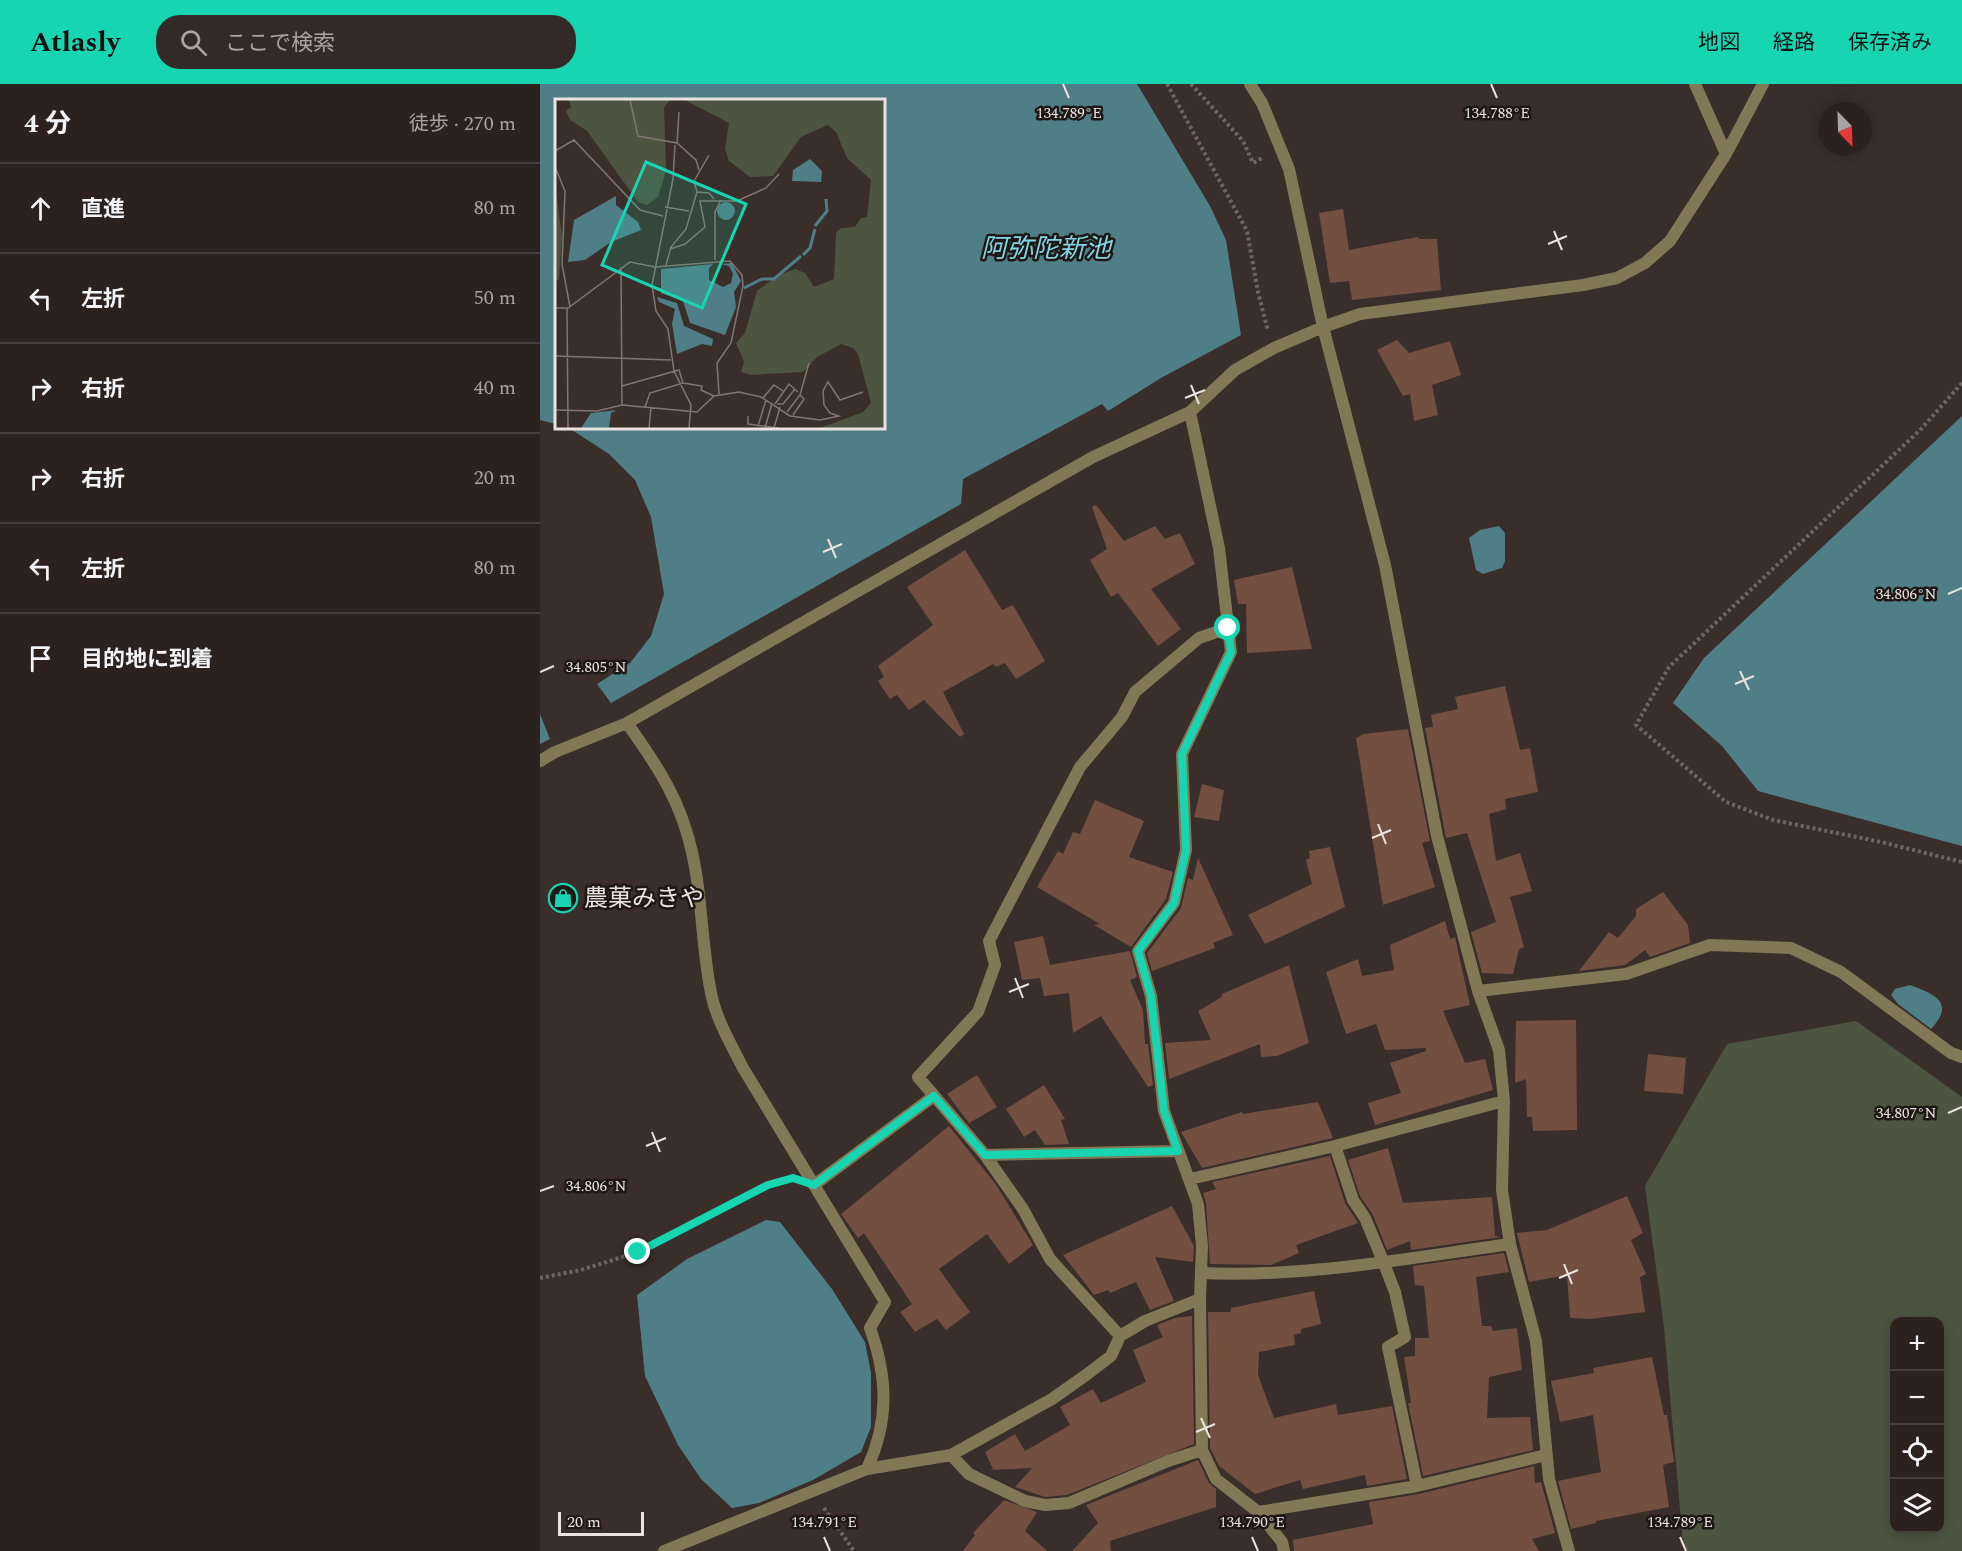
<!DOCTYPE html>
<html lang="ja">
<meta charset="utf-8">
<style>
:root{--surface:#2b221f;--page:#332a28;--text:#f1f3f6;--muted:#a6a4a4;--line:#473f3d;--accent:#18d5b2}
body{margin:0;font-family:Spectral,"Noto Sans JP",serif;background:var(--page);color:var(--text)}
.controls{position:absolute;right:18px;bottom:18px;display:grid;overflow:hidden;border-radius:12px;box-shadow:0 3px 15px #0003}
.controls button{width:54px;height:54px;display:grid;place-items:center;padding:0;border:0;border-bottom:2px solid var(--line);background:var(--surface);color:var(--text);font:30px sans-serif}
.compass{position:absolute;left:1278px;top:18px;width:54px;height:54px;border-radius:50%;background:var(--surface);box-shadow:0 3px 15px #0003;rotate:157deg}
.scale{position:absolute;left:18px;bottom:15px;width:86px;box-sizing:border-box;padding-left:6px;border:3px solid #eae3df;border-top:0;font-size:16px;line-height:21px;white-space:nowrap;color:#eae3df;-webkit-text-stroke:4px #1d1815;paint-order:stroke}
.stop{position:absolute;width:18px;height:18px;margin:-14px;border:4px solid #18d5b2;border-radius:50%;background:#fff}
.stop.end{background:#18d5b2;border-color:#fff;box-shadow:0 2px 6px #0008}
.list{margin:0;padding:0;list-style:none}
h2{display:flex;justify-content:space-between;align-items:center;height:78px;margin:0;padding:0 24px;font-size:26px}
h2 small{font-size:20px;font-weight:400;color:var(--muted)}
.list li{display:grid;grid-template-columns:39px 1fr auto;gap:18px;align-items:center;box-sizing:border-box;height:90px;padding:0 24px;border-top:2px solid var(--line)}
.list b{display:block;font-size:22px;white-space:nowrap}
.list em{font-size:20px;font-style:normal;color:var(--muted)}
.icon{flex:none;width:33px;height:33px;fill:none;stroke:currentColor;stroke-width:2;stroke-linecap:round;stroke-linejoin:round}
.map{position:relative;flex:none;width:1422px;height:1467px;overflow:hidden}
header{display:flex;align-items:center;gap:36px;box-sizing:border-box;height:84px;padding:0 30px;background:var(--accent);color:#111}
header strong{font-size:28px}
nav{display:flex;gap:33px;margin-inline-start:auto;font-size:21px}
.search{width:420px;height:54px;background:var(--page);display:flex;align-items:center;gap:15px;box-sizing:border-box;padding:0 21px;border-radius:24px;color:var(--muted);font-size:22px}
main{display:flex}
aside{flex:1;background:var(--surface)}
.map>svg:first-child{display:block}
.green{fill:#4d5440;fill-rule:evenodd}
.water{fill:#4f7e87}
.building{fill:#734f42}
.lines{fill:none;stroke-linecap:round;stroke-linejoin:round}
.path{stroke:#706661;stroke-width:4;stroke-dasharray:3 3;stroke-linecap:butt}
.service{stroke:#837856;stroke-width:12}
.minor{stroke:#837856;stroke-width:12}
.route{stroke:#18d5b2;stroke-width:8}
.ticks{fill:none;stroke:#eae3df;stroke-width:2}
.labels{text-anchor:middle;stroke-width:5;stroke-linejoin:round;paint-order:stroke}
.poi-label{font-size:24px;fill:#eae3df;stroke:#1d1815;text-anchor:start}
.water-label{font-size:26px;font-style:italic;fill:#83d4e5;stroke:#1d1815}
.inset-river{fill:none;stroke:#4f7e87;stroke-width:3}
.inset-road{fill:none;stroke:#807672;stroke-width:1.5}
.view{fill:#18d5b2;fill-opacity:0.15;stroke:#18d5b2;stroke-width:3}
.inset-edge{fill:none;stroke:#eae3df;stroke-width:3}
.ticks-label{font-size:15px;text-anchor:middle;fill:#eae3df;stroke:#1d1815;stroke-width:5;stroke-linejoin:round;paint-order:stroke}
</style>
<header>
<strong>Atlasly</strong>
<div class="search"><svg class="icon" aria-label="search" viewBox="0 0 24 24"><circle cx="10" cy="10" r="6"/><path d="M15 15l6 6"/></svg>ここで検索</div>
<nav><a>地図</a><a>経路</a><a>保存済み</a></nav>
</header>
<main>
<aside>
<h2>4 分<small>徒歩 · 270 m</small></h2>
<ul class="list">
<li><svg class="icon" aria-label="ahead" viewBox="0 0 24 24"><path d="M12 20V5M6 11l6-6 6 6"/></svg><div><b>直進</b></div><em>80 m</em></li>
<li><svg class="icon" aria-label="left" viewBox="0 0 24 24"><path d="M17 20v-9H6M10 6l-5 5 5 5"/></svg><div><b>左折</b></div><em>50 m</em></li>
<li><svg class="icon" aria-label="right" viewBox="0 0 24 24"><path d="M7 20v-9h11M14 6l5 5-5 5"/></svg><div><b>右折</b></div><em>40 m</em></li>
<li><svg class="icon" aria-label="right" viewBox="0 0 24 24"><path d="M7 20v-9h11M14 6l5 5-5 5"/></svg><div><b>右折</b></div><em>20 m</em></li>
<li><svg class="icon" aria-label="left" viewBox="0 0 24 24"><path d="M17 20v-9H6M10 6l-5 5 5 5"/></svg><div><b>左折</b></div><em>80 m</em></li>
<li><svg class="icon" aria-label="arrive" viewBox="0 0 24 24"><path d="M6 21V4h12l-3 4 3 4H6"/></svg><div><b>目的地に到着</b></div></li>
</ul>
</aside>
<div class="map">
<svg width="1422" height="1467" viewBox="0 0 1422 1467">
<rect width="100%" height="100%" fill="#392e29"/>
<path class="green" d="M 1316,937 L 1422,1013 L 1422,1467 L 1147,1467 L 1143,1460 L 1124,1243 L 1105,1102 L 1187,960 ZM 1354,1238 L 1400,1238 L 1400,1444 L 1354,1444 Z"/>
<path class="water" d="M 0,0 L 597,0 L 670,122 L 686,156 L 701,251 L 621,294 L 568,327 L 562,320 L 423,395 L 421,420 L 71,619 L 57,600 L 90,579 L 111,552 L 124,510 L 111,433 L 95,396 L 69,370 L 29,344 L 344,344 L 344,16 L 16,16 L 16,340 L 0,336 Z
M 1422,332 L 1422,762 L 1218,707 L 1182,662 L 1133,619 L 1164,574 Z
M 959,442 L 965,449 L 965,477 L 962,484 L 943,490 L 936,486 L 929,454 L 940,446 Z
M 0,630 L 10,655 L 0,660 Z
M 1370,901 C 1394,910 1416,918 1391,945 L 1358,920 L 1351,911 L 1355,905 Z
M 226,1136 L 240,1138 L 292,1205 L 325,1258 L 331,1289 L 331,1343 L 321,1368 L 273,1396 L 219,1419 L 192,1424 L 161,1395 L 138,1361 L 105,1292 L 97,1211 L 147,1175 Z"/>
<path class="building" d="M 803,125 L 809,166 L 878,153 L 879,155 L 897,155 L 901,206 L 812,216 L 809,197 L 790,199 L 779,129 Z
M 857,256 L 869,269 L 910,257 L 921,291 L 892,301 L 898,331 L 874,337 L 870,310 L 863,312 L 837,266 Z
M 556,421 L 584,457 L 615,442 L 625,455 L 640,449 L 655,480 L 611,505 L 641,545 L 618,562 L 578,509 L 571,513 L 550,476 L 567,465 L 552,423 Z
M 425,466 L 462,526 L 473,521 L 505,577 L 476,595 L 465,579 L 456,583 L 453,580 L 403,608 L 424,650 L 420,653 L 384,616 L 369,626 L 357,611 L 350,615 L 338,597 L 344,593 L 338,582 L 393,541 L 367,503 Z
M 752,483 L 772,565 L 707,569 L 706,520 L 698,520 L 694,496 Z
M 965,602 L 980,666 L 990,664 L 998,708 L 965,715 L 966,725 L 949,730 L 956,777 L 980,769 L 992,807 L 970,813 L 984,863 L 979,865 L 973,890 L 942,889 L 931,848 L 956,838 L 927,749 L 906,754 L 885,644 L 893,643 L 891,631 L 918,625 L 915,613 Z
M 868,645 L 890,757 L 882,759 L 895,803 L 843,821 L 816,654 L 824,650 Z
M 662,700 L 684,706 L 679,737 L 654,733 Z
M 555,716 L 604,737 L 589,773 L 633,788 L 626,815 L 591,863 L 554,841 L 560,840 L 497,803 L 518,767 L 523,770 L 533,748 L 540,750 Z
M 790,763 L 805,823 L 725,860 L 708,831 L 772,800 L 766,776 L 770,774 L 769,767 Z
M 658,774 L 693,851 L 673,859 L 675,864 L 612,887 L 607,869 L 641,824 L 648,794 L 653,796 Z
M 1123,808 L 1148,841 L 1150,859 L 1110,873 L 1105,866 L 1085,881 L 1039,887 L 1069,848 L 1078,854 L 1096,832 L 1096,825 Z
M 905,837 L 910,855 L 915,853 L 930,921 L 903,927 L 925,979 L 945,975 L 953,1006 L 835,1041 L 828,1019 L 861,1009 L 850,979 L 886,967 L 886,964 L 845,966 L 836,940 L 806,950 L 786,888 L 818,875 L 822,892 L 854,886 L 850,861 Z
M 503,852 L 510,881 L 590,867 L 597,893 L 590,896 L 603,926 L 605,960 L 608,960 L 613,1001 L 608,1003 L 561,932 L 533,949 L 529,909 L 504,912 L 500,894 L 482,896 L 474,858 Z
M 749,881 L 769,959 L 737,972 L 721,973 L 720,960 L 629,995 L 625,959 L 671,956 L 658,927 L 682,913 L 682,910 Z
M 1036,936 L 1037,1046 L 993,1047 L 992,1033 L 987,1033 L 986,995 L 975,999 L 976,937 Z
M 1108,970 L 1146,974 L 1143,1010 L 1104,1007 Z
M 437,991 L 457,1023 L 429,1039 L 407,1010 Z
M 504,1001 L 525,1035 L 521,1036 L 529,1060 L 505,1061 L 495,1046 L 484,1053 L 466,1025 Z
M 778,1018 L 793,1054 L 662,1084 L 641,1048 L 702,1028 L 703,1030 Z
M 409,1042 L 457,1102 L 493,1161 L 469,1180 L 447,1150 L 399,1185 L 430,1228 L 406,1246 L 397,1235 L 375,1248 L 360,1228 L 372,1220 L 324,1149 L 318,1154 L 301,1130 Z
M 848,1064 L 863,1119 L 952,1113 L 955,1152 L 961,1153 L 871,1166 L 870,1157 L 847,1166 L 833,1131 L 820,1112 L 808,1076 Z
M 790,1072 L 805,1119 L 818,1139 L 756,1161 L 759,1169 L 731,1181 L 670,1180 L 666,1119 L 663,1109 L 676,1105 L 672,1098 Z
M 1087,1112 L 1103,1149 L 1091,1156 L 1106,1190 L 1100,1193 L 1105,1228 L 1050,1235 L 1030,1234 L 1027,1191 L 989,1198 L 977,1149 L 1007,1146 Z
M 632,1122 L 654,1162 L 653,1178 L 615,1173 L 634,1217 L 610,1226 L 596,1198 L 570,1209 L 568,1206 L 554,1211 L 523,1171 Z
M 964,1169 L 969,1188 L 936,1193 L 942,1242 L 951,1242 L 953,1247 L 977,1244 L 982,1286 L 949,1293 L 947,1334 L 990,1333 L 993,1366 L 883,1392 L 868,1319 L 871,1319 L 864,1273 L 875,1272 L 875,1254 L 889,1254 L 884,1202 L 875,1201 L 873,1182 Z
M 774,1207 L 781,1240 L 761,1245 L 761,1249 L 754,1251 L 755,1261 L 719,1268 L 718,1291 L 734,1334 L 796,1320 L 798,1331 L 852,1322 L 867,1395 L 827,1402 L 825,1391 L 763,1405 L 760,1396 L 715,1410 L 679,1382 L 670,1364 L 668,1228 L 690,1228 L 691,1224 Z
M 652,1232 L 654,1360 L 527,1411 L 505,1413 L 475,1403 L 492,1384 L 450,1386 L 453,1385 L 445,1368 L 475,1350 L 485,1367 L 530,1341 L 520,1323 L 553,1305 L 561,1319 L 606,1298 L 593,1266 L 623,1253 L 617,1241 L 635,1234 Z
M 1112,1273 L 1124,1331 L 1127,1331 L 1134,1378 L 1123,1381 L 1129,1423 L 1056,1437 L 1056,1439 L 1031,1445 L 1018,1397 L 1061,1388 L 1053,1331 L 1020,1338 L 1011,1297 L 1054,1289 L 1053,1284 Z
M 658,1376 L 669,1399 L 676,1405 L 676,1423 L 570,1457 L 571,1467 L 532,1467 L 558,1439 L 546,1421 Z
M 994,1382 L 995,1399 L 1001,1398 L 1015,1449 L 992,1455 L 999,1467 L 754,1467 L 753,1456 L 833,1440 L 829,1418 L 879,1410 Z
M 464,1416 L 497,1428 L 485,1447 L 507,1467 L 423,1467 L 435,1451 L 433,1449 Z"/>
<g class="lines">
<path class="path" d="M 627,0 L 707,147 L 718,208 L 728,247
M 651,0 L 703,57 L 713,79 L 724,73
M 1422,299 L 1380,346 L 1129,583 L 1096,641 L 1186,718 L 1233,736 L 1341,758 L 1422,778
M 0,1194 L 41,1186 L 98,1168 L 228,1101 L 247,1096
M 284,1424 L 314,1467"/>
<path class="service" d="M 795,1062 L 813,1116 L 825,1134 L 843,1177 L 855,1208 L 865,1253 L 848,1263 L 877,1402
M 661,1189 C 765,1194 868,1174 970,1160
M 718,1428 L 877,1402 L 1006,1371"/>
<path class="minor" d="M 710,0 L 722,19 L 749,85 L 783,243 L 845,481 L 897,752 L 938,907 L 959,966 L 964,1017 L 962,1106 L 970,1160 L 996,1257 L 1009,1395 L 1029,1467
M 1155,0 L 1186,70
M 650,328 L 679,464 L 691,568 L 642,670 L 646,766 L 634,819 L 598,867 L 611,912 L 624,1027 L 658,1120 L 662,1162 L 660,1215 L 662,1366 L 676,1395 L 718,1428 L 742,1458 L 744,1467
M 87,639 C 111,673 134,706 146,746 C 163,799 160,855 171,909 C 176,935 191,960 203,984 L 345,1218 L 330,1244 C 348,1294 349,1337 327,1385
M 0,677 L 15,668 L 87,639 L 553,373 L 650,328 L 695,286 L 734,264 L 783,243 L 820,230 L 1043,201 L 1077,194 L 1105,179 L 1130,157 L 1186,70 L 1223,0
M 938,907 L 1086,890 L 1170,861 L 1251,864 L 1301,888 L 1411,969 L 1422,973
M 445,1071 L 638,1067
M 650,1095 L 795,1062 L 964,1017
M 274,1101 L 394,1012
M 580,1252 L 605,1237 L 660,1215
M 411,1371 L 429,1390 L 485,1417 L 505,1421 L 529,1419 L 628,1377 L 662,1366
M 124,1467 L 327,1385 L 411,1371 L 512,1315 L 546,1291 L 571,1272 L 580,1252 L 510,1175 L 483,1125 L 445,1071 L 378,993 L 438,928 L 455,881 L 449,857 L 540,683 L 582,633 L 595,608 L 659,554 L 688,544"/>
</g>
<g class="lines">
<path class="route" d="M 98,1168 L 228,1101 L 253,1094 L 274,1101 L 394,1012 L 445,1071 L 638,1067 L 624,1027 L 611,912 L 598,867 L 634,819 L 646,766 L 642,670 L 691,568 L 688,544"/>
</g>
<path class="ticks" d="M 523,0 L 529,14M 951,0 L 957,14M 1014,147 L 1022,166M 1008,160 L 1027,152M 651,301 L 659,320M 645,314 L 665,306M 288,455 L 296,474M 283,468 L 302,460M 1408,510 L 1422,504M 1200,587 L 1209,606M 0,588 L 14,582M 1195,600 L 1214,592M 838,740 L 846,760M 832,754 L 851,746M 475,894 L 483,914M 469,908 L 489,900M 1408,1029 L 1422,1023M 112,1048 L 120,1068M 106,1062 L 126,1054M 0,1107 L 14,1102M 1024,1180 L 1032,1200M 1019,1194 L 1038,1186M 661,1334 L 670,1354M 656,1348 L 675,1340M 284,1453 L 290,1467M 712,1453 L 718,1467M 1140,1453 L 1146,1467"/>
<defs>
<g id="shop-ring" transform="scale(1.5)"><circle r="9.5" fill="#1d1815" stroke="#18d5b2" stroke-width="1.5"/><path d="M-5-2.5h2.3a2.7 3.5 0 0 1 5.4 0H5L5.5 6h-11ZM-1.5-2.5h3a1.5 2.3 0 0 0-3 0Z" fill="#18d5b2"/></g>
</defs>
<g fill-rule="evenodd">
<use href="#shop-ring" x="23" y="814"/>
</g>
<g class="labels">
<g class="poi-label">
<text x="44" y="822">農菓みきや</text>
</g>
<g class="water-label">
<text x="506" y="173">阿弥陀新池</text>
</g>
</g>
<g transform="translate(15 15)">
<rect width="330" height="330" fill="#392e29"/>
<path d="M 14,1 L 115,1 L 109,8 L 111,72 L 103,98 L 92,106 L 83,103 L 32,32 L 15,21 L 11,12 L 16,8 ZM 130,1 L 330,1 L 330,329 L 265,329 L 308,313 L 316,304 L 303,255 L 298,249 L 286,245 L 262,258 L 248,273 L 196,276 L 186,273 L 189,263 L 181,244 L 190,234 L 202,192 L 224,176 L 240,170 L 250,174 L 259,188 L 279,180 L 281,134 L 286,129 L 300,128 L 306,119 L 312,118 L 316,81 L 292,59 L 281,33 L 273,26 L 246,38 L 218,77 L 195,78 L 174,62 L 170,50 L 174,24 ZM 0,86 L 7,137 L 4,180 L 0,183 Z" fill="#4d5440"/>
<path d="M 255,60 L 267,72 L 266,83 L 237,82 L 238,71 ZM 61,97 L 61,106 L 83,123 L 86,131 L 56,143 L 30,161 L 13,163 L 19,121 ZM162 112a9 9 0 1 1 18 0a9 9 0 1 1-18 0ZM 177,164 L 186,182 L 179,193 L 181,208 L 170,236 L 135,224 L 128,202 L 106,194 L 106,170 L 158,165 L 154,169 L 154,181 L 168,188 L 176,184 L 178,175 L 174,167 L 166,165 ZM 102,198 L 122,204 L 129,227 L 158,240 L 157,247 L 147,245 L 122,255 L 117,225 L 120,210 L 104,203 ZM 62,311 L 56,314 L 54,329 L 26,329 L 36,314 Z" fill="#4f7e87"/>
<path class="inset-river" d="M 260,127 L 272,112 L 271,100M 248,156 L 255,149 L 260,130M 189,189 L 207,180 L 219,180 L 246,157"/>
<path class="inset-road" d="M 75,1 L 83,37 L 122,44 L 141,61 L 144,71M 122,44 L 124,13M 120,46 L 118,80 L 97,186 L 101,212 L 113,230 L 119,272 L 136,306 L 134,329M 0,52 L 19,41 L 85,111 L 108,117M 0,68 L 10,92 L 7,165 L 15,208M 142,93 L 154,94 L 159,100M 110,108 L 134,112M 115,150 L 130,145 L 150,128 L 145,102 L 182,102 L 211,89 L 224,75M 0,161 L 0,181M 160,161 L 160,113 L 166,101M 111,166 L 116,148 L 131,130 L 142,93 L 139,82 L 154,56M 66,168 L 67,306M 0,209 L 13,209 L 75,163 L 100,168 L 175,162 L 187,176 L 188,187 L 176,244 L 162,264 L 164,295M 12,210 L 13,329M 0,257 L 116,261M 67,287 L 124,271 L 128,284M 208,299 L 219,286 L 228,292M 220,305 L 234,285 L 243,293M 222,305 L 228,305 L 240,290M 90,308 L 95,294 L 128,284 L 147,287 L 146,291 L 159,297M 0,311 L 42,312 L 67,306 L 142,313 L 159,297 L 184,293 L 206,298 L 235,317 L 265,321 L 284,317 L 275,314 L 269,306 L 268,292 L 273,283 L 285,301 L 308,293M 232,313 L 245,296 L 254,264M 238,316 L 249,300 L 245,296M 193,317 L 193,325 L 223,329M 203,327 L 211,301M 94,329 L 96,309M 210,329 L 217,304M 219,329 L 225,308"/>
<path class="view" d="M 91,63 L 191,105 L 147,209 L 47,166 Z"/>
<rect width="330" height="330" class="inset-edge"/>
</g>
<g class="ticks-label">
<text x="529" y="34">134.789°E</text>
<text x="957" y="34">134.788°E</text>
<text x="1366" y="515">34.806°N</text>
<text x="56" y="588">34.805°N</text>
<text x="1366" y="1034">34.807°N</text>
<text x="56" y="1107">34.806°N</text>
<text x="284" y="1443">134.791°E</text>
<text x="712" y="1443">134.790°E</text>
<text x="1140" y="1443">134.789°E</text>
</g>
</svg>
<div class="controls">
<button>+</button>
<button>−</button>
<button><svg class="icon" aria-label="locate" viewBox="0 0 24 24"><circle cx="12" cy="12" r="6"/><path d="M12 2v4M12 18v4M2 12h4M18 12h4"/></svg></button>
<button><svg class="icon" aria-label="layers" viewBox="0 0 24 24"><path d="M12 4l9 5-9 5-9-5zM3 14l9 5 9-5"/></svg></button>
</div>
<svg class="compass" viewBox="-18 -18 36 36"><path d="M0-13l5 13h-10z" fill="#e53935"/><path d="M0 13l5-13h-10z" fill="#a6a4a4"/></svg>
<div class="scale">20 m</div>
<div class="stop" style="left:688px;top:544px"></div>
<div class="stop end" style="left:98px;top:1168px"></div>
</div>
</main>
